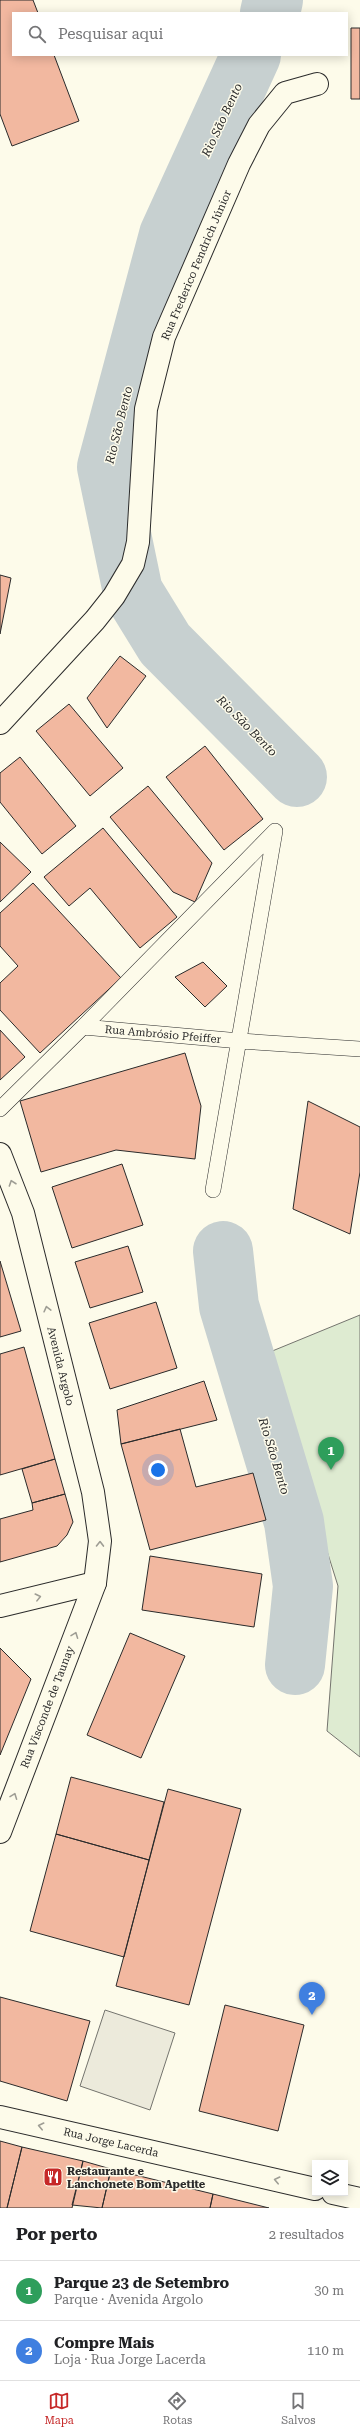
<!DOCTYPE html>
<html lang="pt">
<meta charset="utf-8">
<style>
:root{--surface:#fff;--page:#f2f2f2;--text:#202124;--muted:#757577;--line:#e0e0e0;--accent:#c62828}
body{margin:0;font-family:"Roboto Serif",serif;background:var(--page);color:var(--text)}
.controls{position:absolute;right:12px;bottom:12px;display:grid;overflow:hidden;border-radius:0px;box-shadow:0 2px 10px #0003}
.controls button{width:36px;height:36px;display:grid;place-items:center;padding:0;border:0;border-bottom:1px solid var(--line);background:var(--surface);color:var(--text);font:20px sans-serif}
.you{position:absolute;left:158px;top:1470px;width:14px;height:14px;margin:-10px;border:3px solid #fff;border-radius:50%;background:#1a73e8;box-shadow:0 0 0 6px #1a73e833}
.badge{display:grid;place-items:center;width:26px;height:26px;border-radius:50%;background:var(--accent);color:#fff;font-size:13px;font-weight:700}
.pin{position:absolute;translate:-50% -33px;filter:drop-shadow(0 1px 2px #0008)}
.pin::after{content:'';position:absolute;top:21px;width:14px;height:12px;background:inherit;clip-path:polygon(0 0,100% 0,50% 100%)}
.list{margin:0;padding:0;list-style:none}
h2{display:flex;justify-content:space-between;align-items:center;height:52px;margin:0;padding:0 16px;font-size:17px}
h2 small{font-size:13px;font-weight:400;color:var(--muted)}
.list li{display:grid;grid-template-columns:26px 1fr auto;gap:12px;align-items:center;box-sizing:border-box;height:60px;padding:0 16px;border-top:1px solid var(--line)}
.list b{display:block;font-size:15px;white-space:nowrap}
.list p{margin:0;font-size:13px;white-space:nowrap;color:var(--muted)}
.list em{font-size:13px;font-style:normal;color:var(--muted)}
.icon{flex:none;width:22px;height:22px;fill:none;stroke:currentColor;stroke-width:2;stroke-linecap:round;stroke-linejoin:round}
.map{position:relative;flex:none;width:360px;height:2208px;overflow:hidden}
.search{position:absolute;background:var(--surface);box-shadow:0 2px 10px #0003;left:12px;right:12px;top:12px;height:44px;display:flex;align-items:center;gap:10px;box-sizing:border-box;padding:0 14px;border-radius:0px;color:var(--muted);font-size:15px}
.sheet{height:172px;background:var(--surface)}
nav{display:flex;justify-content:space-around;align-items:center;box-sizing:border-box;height:56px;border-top:1px solid var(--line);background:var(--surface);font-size:11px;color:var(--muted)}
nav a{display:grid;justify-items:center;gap:2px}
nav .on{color:var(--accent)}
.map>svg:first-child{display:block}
.green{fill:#deebd1;stroke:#74746e}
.parking{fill:#eceadb;stroke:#74746e}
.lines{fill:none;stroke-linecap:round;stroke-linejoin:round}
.river{stroke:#c7d0d0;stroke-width:60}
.building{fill:#f2b8a0;stroke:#2b2b2b}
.lane-casing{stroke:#2b2b2b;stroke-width:16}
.street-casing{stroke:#2b2b2b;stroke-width:24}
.secondary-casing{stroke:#2b2b2b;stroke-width:24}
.lane{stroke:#fdfbea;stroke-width:15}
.street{stroke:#fdfbea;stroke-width:22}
.secondary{stroke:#fdfbea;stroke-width:22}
.oneway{stroke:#9e9d94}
.labels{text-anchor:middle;stroke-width:3;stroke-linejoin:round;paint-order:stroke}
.street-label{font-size:11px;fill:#2b2b2b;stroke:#fdfbea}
.poi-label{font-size:11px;font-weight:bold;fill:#2b2b2b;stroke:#fdfbea;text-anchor:start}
.water-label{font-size:12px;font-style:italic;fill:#2b2b2b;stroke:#fdfbea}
</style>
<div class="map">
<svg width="360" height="2208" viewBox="0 0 360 2208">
<rect width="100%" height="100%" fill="#fdfbea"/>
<path class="green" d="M 360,1315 L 360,1757 L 327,1731 L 338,1586 L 265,1354 Z"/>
<path class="parking" d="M 105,2010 L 175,2033 L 150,2110 L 80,2086 Z"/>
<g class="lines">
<path class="river" d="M 270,13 L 273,0
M 251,55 L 169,235 L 107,467 L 133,592 L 165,644 L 297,777
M 223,1251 L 229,1306 L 294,1522 L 303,1586 L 295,1665"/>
</g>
<path class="building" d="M 0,0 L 33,0 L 38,13 L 13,13 L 13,55 L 54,55 L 79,121 L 12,146 L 0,114 Z
M 351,28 L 360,28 L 360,99 L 351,99 Z
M 0,575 L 11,578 L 0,634 Z
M 120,656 L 146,676 L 107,728 L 87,698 Z
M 69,704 L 123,768 L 90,796 L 36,731 Z
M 205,746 L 263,819 L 224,850 L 166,777 Z
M 20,757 L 76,826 L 42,854 L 0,802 L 0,773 Z
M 148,786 L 212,863 L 195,902 L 173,892 L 110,817 Z
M 103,828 L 177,917 L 140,948 L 90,888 L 69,906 L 44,877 Z
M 0,842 L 31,872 L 0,902 Z
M 33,883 L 121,978 L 40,1053 L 0,1010 L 0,983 L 18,966 L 0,946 L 0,913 Z
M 203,962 L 227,986 L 205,1007 L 175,977 Z
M 0,1030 L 25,1057 L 0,1080 Z
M 185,1053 L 201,1106 L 195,1159 L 116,1150 L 41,1172 L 20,1101 Z
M 308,1101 L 360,1127 L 360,1172 L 350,1234 L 293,1209 Z
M 122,1164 L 143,1225 L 72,1248 L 52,1187 Z
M 128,1246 L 143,1292 L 90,1308 L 75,1262 Z
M 0,1261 L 21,1331 L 0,1337 Z
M 156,1302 L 177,1368 L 110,1389 L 89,1323 Z
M 24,1347 L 55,1459 L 0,1475 L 0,1354 Z
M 204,1381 L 217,1420 L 121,1444 L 117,1410 Z
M 180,1429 L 196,1487 L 253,1473 L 266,1520 L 150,1550 L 121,1444 Z
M 55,1459 L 65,1494 L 32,1503 L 22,1469 Z
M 65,1494 L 73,1522 L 67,1535 L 57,1546 L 0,1562 L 0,1519 L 33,1510 L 32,1503 Z
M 150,1556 L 262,1574 L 254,1627 L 142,1610 Z
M 130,1633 L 185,1656 L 141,1758 L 87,1735 Z
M 0,1648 L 31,1679 L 0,1755 Z
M 71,1777 L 164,1802 L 149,1860 L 56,1834 Z
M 168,1789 L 241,1809 L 189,2005 L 116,1986 Z
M 56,1834 L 149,1860 L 124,1957 L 30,1931 Z
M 0,1997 L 90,2021 L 67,2101 L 0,2081 Z
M 225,2005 L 304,2025 L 278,2131 L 199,2111 Z
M 0,2141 L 22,2147 L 7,2208 L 0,2208 Z
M 22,2147 L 83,2161 L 72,2208 L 7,2208 Z
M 83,2161 L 111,2169 L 102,2208 L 72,2205 Z
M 111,2169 L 213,2194 L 210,2208 L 102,2208 Z
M 213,2194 L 269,2208 L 210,2208 Z"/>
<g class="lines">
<g class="lane-casing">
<path id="lane" d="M 83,1027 L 275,831 L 213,1190
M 0,1109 L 83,1027 L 240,1041 L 360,1049"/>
</g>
<g class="street-casing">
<path id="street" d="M 0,723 L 95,620 L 114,596 L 133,564 L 138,542 L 146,409 L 164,337 L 239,164 L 259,125 L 285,93 L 317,84
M 0,1606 L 95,1583"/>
</g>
<g class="secondary-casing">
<path id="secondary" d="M 0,1154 L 23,1213 L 93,1492 L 100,1541 L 95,1583 L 0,1832
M 0,2117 L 315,2189
M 333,2193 L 360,2199"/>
</g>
<use href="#lane" class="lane"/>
<use href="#street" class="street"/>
<use href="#secondary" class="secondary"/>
</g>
<defs><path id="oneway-chevron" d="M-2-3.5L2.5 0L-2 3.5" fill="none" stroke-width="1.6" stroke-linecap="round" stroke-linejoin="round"/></defs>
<g class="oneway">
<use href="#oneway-chevron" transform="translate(12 1183) rotate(-109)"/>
<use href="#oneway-chevron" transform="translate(47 1309) rotate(-104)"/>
<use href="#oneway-chevron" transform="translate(100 1544) rotate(-89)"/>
<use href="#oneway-chevron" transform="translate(38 1597) rotate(-14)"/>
<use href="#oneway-chevron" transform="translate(75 1635) rotate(-69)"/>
<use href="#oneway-chevron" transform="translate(14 1796) rotate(-69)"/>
<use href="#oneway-chevron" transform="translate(41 2126) rotate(-167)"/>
<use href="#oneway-chevron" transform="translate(277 2180) rotate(-167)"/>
</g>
<defs>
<g id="restaurant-square" transform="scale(1)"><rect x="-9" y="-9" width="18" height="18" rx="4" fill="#c62828" stroke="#fdfbea"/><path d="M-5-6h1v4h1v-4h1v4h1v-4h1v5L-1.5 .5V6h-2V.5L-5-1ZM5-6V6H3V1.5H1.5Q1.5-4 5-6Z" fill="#fff"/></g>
</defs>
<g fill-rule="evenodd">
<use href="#restaurant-square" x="53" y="2177"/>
</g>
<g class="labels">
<g class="street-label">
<text transform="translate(196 265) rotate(-67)" y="4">Rua Frederico Fendrich Júnior</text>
<text transform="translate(163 1034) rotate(5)" y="4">Rua Ambrósio Pfeiffer</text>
<text transform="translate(61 1366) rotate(76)" y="4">Avenida Argolo</text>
<text transform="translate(47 1707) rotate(-69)" y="4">Rua Visconde de Taunay</text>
<text transform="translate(111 2142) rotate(13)" y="4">Rua Jorge Lacerda</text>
</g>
<g class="poi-label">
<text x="67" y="2175">Restaurante e<tspan x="67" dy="13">Lanchonete Bom Apetite</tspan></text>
</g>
<g class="water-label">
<text transform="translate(222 120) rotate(-65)" y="4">Rio São Bento</text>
<text transform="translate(119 425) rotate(-76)" y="4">Rio São Bento</text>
<text transform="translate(247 726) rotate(45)" y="4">Rio São Bento</text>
<text transform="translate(274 1456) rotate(73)" y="4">Rio São Bento</text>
</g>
</g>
</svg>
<div class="controls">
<button><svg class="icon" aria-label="layers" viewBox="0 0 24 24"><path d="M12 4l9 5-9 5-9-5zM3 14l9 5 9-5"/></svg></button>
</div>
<div class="you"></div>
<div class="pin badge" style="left:331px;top:1470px;background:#2e9e5b">1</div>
<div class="pin badge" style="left:312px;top:2015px;background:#3f7fe0">2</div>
<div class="search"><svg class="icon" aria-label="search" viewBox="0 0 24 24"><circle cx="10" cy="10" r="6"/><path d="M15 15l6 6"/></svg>Pesquisar aqui</div>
</div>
<section class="sheet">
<h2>Por perto<small>2 resultados</small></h2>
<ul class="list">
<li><span class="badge" style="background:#2e9e5b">1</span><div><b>Parque 23 de Setembro</b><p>Parque · Avenida Argolo</p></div><em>30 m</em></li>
<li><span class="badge" style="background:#3f7fe0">2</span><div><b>Compre Mais</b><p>Loja · Rua Jorge Lacerda</p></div><em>110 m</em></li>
</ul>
</section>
<nav>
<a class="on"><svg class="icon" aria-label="map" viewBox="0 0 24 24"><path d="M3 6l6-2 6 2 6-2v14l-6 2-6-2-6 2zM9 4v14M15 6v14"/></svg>Mapa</a>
<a><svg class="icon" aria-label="directions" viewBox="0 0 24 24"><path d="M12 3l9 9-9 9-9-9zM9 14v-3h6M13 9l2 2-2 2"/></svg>Rotas</a>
<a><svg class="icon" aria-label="saved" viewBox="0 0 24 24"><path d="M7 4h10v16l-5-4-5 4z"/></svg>Salvos</a>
</nav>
